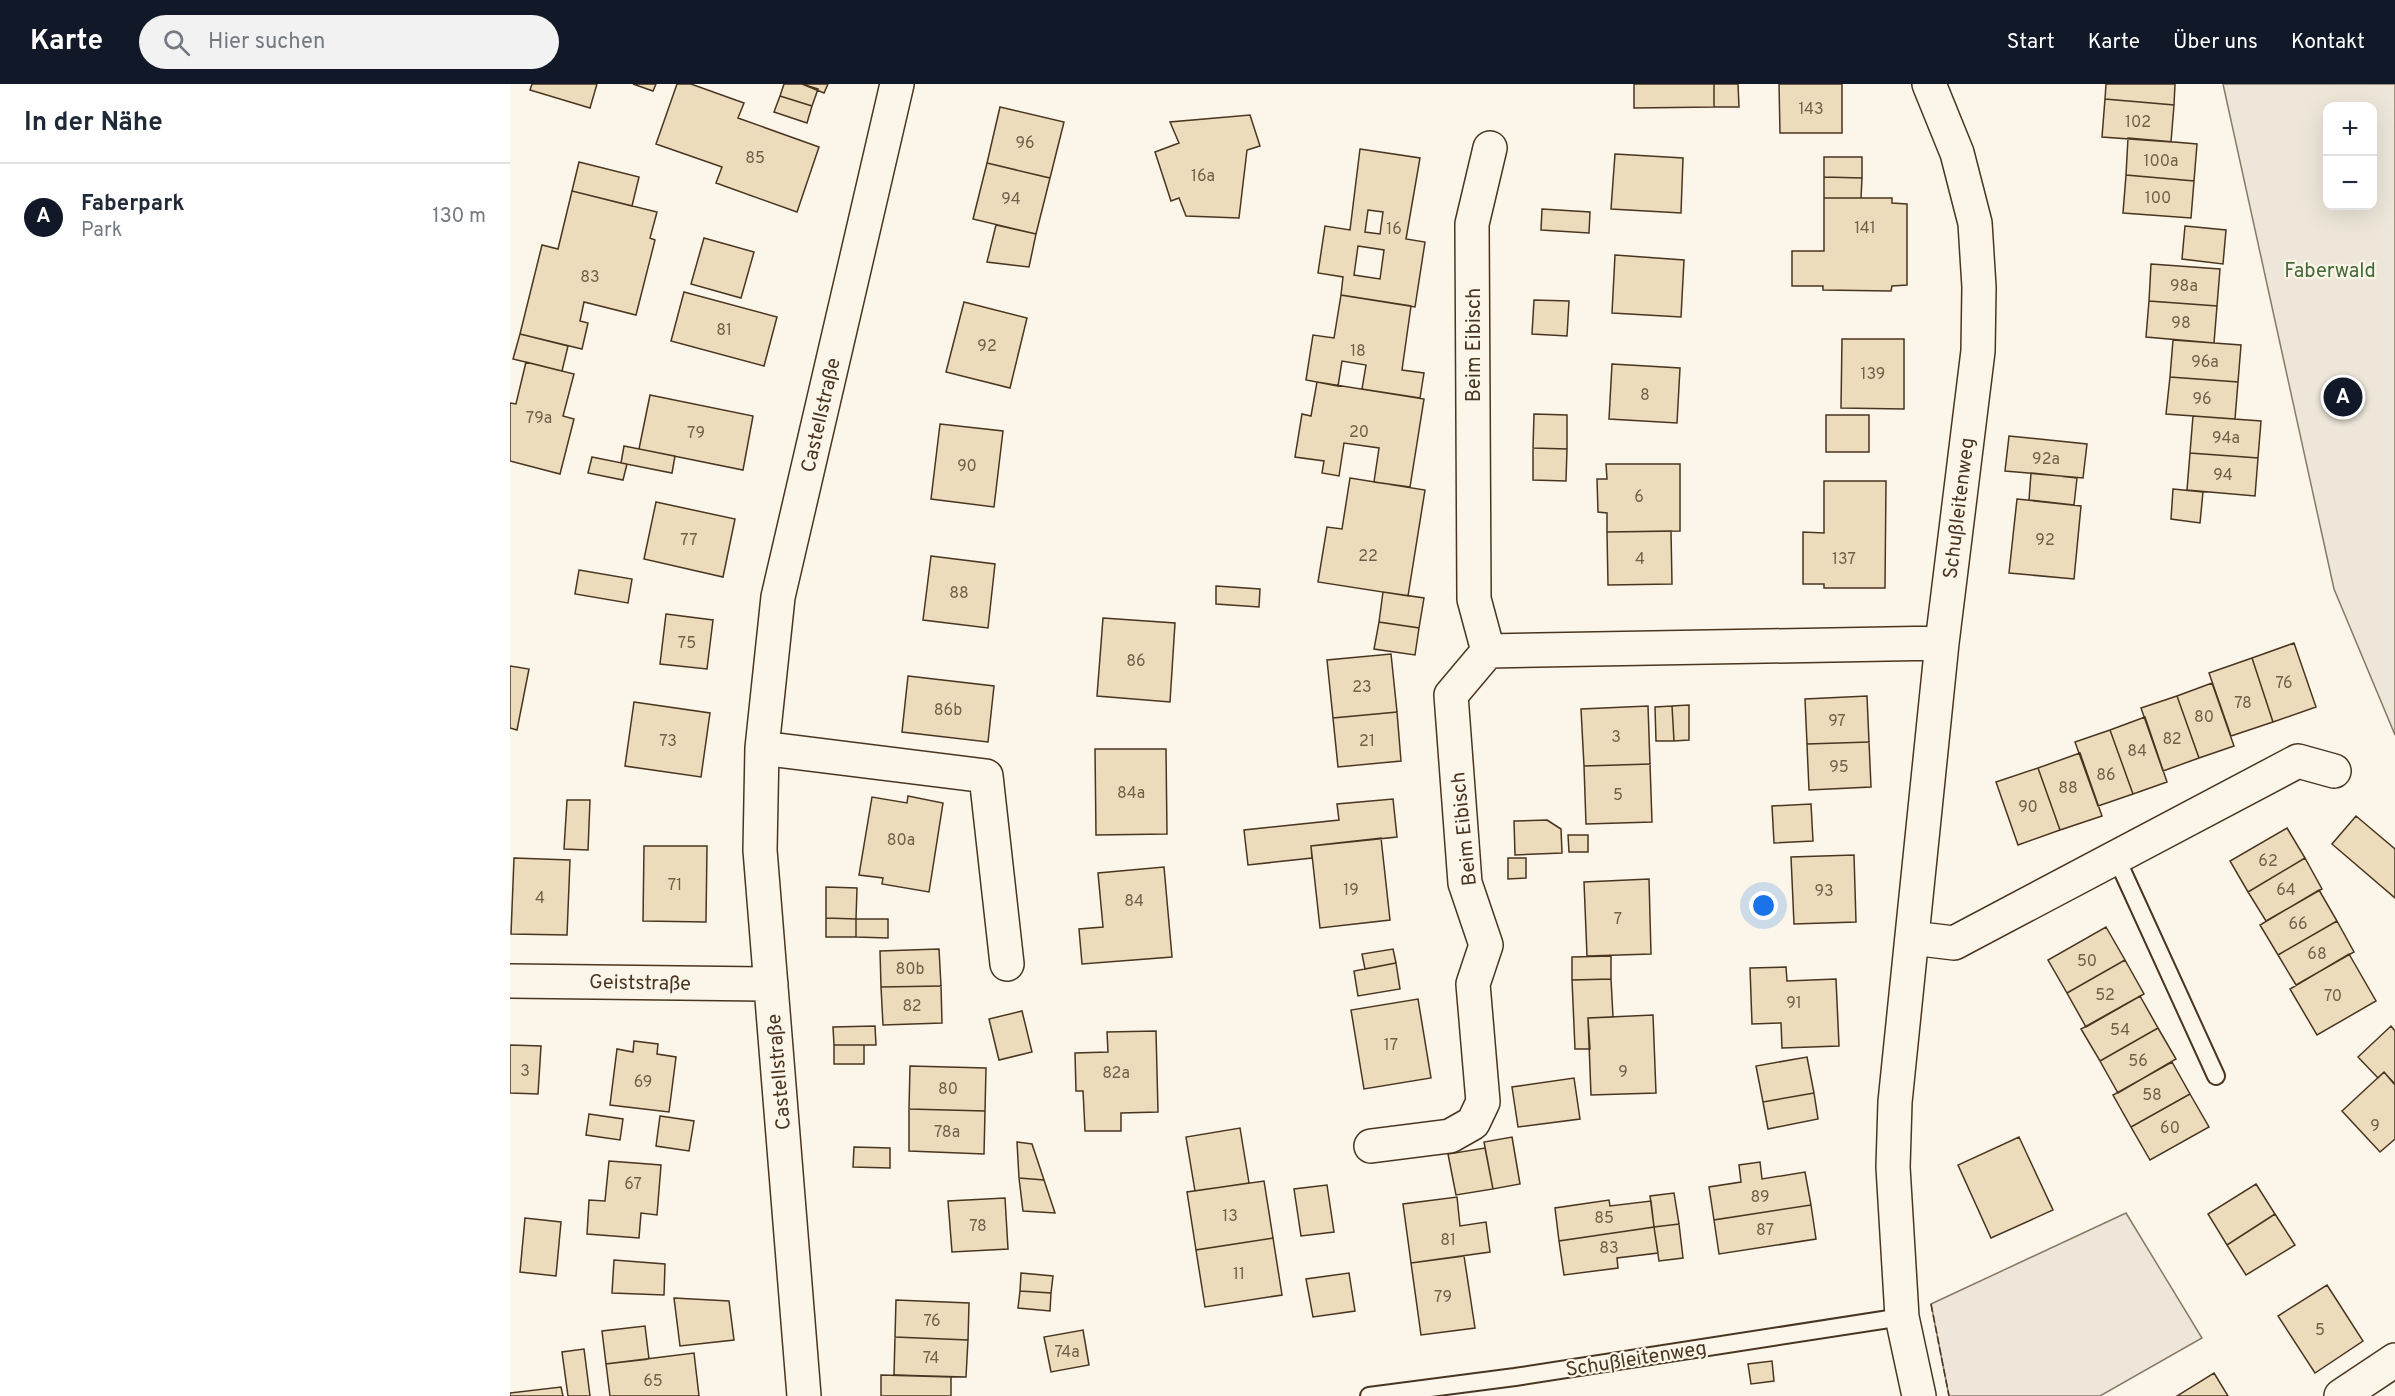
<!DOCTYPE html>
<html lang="de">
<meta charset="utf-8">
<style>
:root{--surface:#fff;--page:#f2f2f3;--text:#1f2937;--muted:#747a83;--line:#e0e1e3;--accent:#111827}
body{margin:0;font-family:Overpass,sans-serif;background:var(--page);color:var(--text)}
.controls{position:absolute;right:18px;top:18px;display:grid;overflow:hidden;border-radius:12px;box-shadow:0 6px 24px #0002}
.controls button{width:54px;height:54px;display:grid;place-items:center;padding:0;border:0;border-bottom:2px solid var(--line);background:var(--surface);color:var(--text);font:30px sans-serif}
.you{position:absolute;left:1254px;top:822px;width:21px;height:21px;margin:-15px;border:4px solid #fff;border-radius:50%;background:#1a73e8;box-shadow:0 0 0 9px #1a73e833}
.badge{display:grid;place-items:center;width:39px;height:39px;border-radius:50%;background:var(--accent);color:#fff;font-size:20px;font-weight:700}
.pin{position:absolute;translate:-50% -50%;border:3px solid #fff;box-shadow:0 2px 6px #0006}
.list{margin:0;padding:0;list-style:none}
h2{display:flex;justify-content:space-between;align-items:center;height:78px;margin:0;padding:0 24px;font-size:26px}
h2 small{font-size:20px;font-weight:400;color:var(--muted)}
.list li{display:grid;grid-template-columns:39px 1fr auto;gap:18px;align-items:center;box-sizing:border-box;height:108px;padding:0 24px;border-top:2px solid var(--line)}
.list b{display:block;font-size:22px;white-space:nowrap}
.list p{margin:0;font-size:20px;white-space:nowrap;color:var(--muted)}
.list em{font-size:20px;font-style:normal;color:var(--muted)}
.icon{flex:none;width:33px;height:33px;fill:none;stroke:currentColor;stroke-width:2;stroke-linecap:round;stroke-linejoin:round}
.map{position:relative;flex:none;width:1885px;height:1312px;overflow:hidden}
header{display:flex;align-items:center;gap:36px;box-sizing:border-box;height:84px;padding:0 30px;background:var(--accent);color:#fff}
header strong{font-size:28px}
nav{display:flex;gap:33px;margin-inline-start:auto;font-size:21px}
.search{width:420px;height:54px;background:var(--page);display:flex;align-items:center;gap:15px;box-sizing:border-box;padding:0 21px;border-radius:33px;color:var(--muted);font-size:22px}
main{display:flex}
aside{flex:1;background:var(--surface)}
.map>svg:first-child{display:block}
.green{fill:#ede6d9;stroke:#887966;stroke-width:1.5;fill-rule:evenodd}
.building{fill:#ecdcbc;stroke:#4a3520;stroke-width:1.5;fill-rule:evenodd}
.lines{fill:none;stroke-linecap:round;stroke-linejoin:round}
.service-casing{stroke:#4a3520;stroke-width:20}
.minor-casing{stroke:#4a3520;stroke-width:36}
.service{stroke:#fbf6e9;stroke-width:16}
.minor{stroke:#fbf6e9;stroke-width:33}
.fence{stroke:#4a3520;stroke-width:1.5;stroke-dasharray:8 3;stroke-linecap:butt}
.labels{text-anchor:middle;stroke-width:4.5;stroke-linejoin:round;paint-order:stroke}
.number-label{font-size:16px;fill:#725f47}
.park-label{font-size:20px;fill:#436837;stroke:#fbf6e9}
.street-label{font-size:20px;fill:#4a3520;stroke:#fbf6e9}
</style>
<header>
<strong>Karte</strong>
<div class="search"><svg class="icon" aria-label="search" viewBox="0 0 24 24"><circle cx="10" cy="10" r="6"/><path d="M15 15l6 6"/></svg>Hier suchen</div>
<nav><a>Start</a><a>Karte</a><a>Über uns</a><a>Kontakt</a></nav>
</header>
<main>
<aside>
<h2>In der Nähe<small></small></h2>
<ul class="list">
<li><span class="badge">A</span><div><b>Faberpark</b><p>Park</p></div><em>130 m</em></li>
</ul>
</aside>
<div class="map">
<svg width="1885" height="1312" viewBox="0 0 1885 1312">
<rect width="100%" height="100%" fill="#fbf6e9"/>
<path class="green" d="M 1713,0 L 1885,0 L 1885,651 L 1824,505 ZM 1862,22 L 1862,122 L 1818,122 L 1818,22 Z
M 1616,1129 L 1692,1254 L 1590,1312 L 1439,1312 L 1421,1220 Z"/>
<path class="building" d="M 22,0 L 87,0 L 80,24 L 20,6 Z
M 123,0 L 146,0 L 143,7 Z
M 167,0 L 181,0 L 234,19 L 228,34 L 309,63 L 287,128 L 206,99 L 212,83 L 146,60 Z
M 274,0 L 292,0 L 308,5 L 302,22 L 270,12 Z
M 292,0 L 318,0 L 314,9 Z
M 1124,0 L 1204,0 L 1204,23 L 1124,24 Z
M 1204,0 L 1228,0 L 1229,23 L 1204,23 Z
M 1269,0 L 1332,0 L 1332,49 L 1270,49 Z
M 1596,0 L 1665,0 L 1664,21 L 1595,15 Z
M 270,12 L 302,22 L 297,39 L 264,28 Z
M 1595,15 L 1664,21 L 1661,58 L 1592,53 Z
M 490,23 L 554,38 L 540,94 L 477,79 Z
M 740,31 L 750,62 L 737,66 L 729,134 L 676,132 L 669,114 L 661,117 L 645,68 L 669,59 L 660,38 Z
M 1618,54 L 1687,60 L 1684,97 L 1616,91 Z
M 850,65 L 910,74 L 896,155 L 915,158 L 905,223 L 831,211 L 833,193 L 808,189 L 815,142 L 840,146 ZM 858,126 L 873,128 L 870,150 L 855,148 ZM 848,162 L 874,166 L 870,195 L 844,191 Z
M 1105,70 L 1173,74 L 1171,129 L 1101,125 Z
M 1314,73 L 1352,73 L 1352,94 L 1314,93 Z
M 69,78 L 129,93 L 122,122 L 62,107 Z
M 477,79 L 540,94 L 526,150 L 463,135 Z
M 1616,91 L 1684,97 L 1681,134 L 1613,129 Z
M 1314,93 L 1352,94 L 1351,114 L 1314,114 Z
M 62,107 L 147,128 L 140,154 L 145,156 L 126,231 L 74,218 L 70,237 L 78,239 L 72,265 L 10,250 L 32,161 L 48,165 Z
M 1314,114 L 1382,114 L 1382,119 L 1397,120 L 1397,201 L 1382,202 L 1381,207 L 1313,206 L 1313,202 L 1282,202 L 1282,167 L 1314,167 Z
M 1032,125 L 1080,128 L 1079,149 L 1031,146 Z
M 486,141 L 526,150 L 519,183 L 477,178 Z
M 1675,142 L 1716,146 L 1713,180 L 1672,175 Z
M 194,154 L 244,168 L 231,214 L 181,200 Z
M 1105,171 L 1174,176 L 1171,233 L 1102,229 Z
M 1641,180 L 1710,185 L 1707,222 L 1639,217 Z
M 174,208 L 267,233 L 254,282 L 161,257 Z
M 831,211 L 901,222 L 892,286 L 914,289 L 910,314 L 852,305 L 856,281 L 832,277 L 828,302 L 796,296 L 803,251 L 824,254 Z
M 1024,216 L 1059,217 L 1057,252 L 1022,250 Z
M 1639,217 L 1707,222 L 1704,259 L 1636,253 Z
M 454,218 L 517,234 L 500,304 L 436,288 Z
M 10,250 L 58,262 L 52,287 L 3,275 Z
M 1332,255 L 1394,255 L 1394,325 L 1331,324 Z
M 1663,256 L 1731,261 L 1728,298 L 1660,293 Z
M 16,278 L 64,290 L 53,332 L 64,335 L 50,390 L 0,377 L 0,319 L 6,320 Z
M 1102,280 L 1170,284 L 1167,339 L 1099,335 Z
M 1660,293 L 1728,298 L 1725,335 L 1656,330 Z
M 807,298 L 914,315 L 900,403 L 864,398 L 869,364 L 834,359 L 829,392 L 812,389 L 814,377 L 785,373 L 792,330 L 801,332 Z
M 140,311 L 243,332 L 233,386 L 129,365 Z
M 1024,330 L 1057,331 L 1057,365 L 1023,364 Z
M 1316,331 L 1359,331 L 1359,368 L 1316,368 Z
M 1683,332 L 1751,337 L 1748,374 L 1680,369 Z
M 430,340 L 493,347 L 484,423 L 421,415 Z
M 1499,352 L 1577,360 L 1573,394 L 1495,387 Z
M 114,362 L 165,372 L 162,389 L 111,379 Z
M 1023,364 L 1057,365 L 1056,397 L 1023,396 Z
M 1680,369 L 1748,374 L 1745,412 L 1677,406 Z
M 82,373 L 117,380 L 113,396 L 78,389 Z
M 1096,380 L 1170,380 L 1170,447 L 1097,448 L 1097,429 L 1088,428 L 1087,395 L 1097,395 Z
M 1521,389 L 1567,394 L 1564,421 L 1519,416 Z
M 840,394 L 915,406 L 898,512 L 808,498 L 817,443 L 832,445 Z
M 1314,397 L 1376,397 L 1375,504 L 1314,504 L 1314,500 L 1293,500 L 1293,448 L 1314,449 Z
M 1663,405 L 1693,408 L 1690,439 L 1661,435 Z
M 1507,415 L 1571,422 L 1564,495 L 1499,489 Z
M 146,418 L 225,435 L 213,493 L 134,475 Z
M 1161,447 L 1162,500 L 1098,501 L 1097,448 Z
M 421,472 L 485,480 L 478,544 L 413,536 Z
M 69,486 L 122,495 L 118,519 L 65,510 Z
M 706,502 L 750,505 L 749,523 L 706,520 Z
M 873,508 L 914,514 L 909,544 L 869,538 Z
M 156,530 L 203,536 L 197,585 L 150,580 Z
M 593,534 L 665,539 L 660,618 L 587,612 Z
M 869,538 L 909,544 L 905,571 L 864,565 Z
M 1784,559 L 1806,623 L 1763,638 L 1742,574 Z
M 881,570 L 887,628 L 823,634 L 817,576 Z
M 1742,574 L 1763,638 L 1721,652 L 1699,589 Z
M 0,582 L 19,585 L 7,646 L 0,644 Z
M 398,592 L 484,602 L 478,658 L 392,648 Z
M 1702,599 L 1724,662 L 1689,674 L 1667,612 Z
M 1357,612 L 1359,658 L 1297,660 L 1295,615 Z
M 1667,612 L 1689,674 L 1653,687 L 1631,624 Z
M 124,618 L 200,629 L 191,693 L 115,682 Z
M 1179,621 L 1179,656 L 1164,657 L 1162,622 Z
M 1138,622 L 1140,680 L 1074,682 L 1071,625 Z
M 1162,622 L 1164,657 L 1146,657 L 1145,623 Z
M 887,628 L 891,677 L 828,683 L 823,634 Z
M 1635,633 L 1657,698 L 1623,710 L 1600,646 Z
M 1600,646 L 1623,710 L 1588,722 L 1565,658 Z
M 1359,658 L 1361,703 L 1299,706 L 1297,660 Z
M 585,665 L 656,665 L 657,750 L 586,751 Z
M 1570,669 L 1592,732 L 1550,746 L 1528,684 Z
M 1140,680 L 1142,738 L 1076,740 L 1074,682 Z
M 1528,684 L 1550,746 L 1508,761 L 1486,698 Z
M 398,712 L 433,719 L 419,808 L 372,800 L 373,794 L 349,791 L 362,713 L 397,719 Z
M 883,715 L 887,753 L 801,762 L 802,774 L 738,781 L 734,746 L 829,736 L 827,720 Z
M 57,716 L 80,716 L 78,766 L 54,765 Z
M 1301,720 L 1303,757 L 1264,759 L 1262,722 Z
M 1846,732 L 1885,765 L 1885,814 L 1822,760 Z
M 1037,736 L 1051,745 L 1052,769 L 1005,771 L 1004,737 Z
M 1777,744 L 1795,774 L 1738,808 L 1720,777 Z
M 1058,751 L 1078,751 L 1078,768 L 1059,768 Z
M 871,754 L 880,836 L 810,844 L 801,762 Z
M 134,762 L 197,762 L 196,838 L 133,837 Z
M 1344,771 L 1346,838 L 1284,840 L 1281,773 Z
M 4,774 L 60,776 L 57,851 L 1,850 Z
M 998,774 L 1016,774 L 1016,794 L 998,795 Z
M 1795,774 L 1812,805 L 1756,837 L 1738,808 Z
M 654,783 L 662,873 L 572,880 L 569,845 L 593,843 L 588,789 Z
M 1139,795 L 1141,870 L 1077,872 L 1074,798 Z
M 316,803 L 347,804 L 346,835 L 316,834 Z
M 1809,806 L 1827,837 L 1768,871 L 1750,841 Z
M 316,834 L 346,835 L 346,853 L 316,853 Z
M 346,835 L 378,835 L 378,854 L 346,853 Z
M 1827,837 L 1844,868 L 1786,901 L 1768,871 Z
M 1596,843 L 1615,876 L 1557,909 L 1538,876 Z
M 429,865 L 431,902 L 371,903 L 370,867 Z
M 883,865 L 886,879 L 855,885 L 852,870 Z
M 1839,870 L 1866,917 L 1807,951 L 1780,905 Z
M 1101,872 L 1101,895 L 1062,896 L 1062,873 Z
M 1615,876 L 1634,910 L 1576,943 L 1557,909 Z
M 886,879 L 890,905 L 848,912 L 844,887 Z
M 1276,883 L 1277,897 L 1326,895 L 1329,962 L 1272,964 L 1271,939 L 1242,940 L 1240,884 Z
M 1101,895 L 1103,933 L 1078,934 L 1080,965 L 1065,965 L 1062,896 Z
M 431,902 L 432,939 L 373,941 L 371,903 Z
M 1630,912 L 1648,944 L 1590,977 L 1571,945 Z
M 908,915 L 921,994 L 854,1005 L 841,926 Z
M 512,927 L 522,968 L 489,976 L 479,935 Z
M 1143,931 L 1146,1009 L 1081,1011 L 1078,934 Z
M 365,942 L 366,961 L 324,961 L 323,943 Z
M 1881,942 L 1885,947 L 1885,1000 L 1874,988 L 1868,994 L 1848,973 Z
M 1648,944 L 1666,975 L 1608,1009 L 1590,977 Z
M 646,947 L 648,1028 L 611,1029 L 611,1047 L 575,1047 L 573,1007 L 566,1007 L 565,969 L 598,968 L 597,948 Z
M 124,957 L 148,960 L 147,970 L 166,973 L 159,1028 L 100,1021 L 107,965 L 123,968 Z
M 0,961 L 31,962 L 28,1010 L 0,1009 Z
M 324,961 L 354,961 L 354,980 L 324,980 Z
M 1297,973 L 1304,1009 L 1253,1018 L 1246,982 Z
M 1662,978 L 1680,1010 L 1621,1043 L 1603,1011 Z
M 400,982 L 476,984 L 475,1027 L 399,1025 Z
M 1874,988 L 1885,1001 L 1885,1055 L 1870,1068 L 1832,1027 Z
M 1064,994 L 1070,1035 L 1008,1043 L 1002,1003 Z
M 1304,1009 L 1308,1035 L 1258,1045 L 1253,1018 Z
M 1680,1010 L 1699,1043 L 1640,1076 L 1621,1043 Z
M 399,1025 L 475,1027 L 474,1070 L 399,1067 Z
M 79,1030 L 113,1035 L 110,1056 L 76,1051 Z
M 150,1032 L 184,1037 L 179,1067 L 146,1062 Z
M 730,1044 L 739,1099 L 685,1107 L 676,1053 Z
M 1002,1053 L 1010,1100 L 983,1105 L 974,1058 Z
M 1509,1053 L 1543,1126 L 1481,1154 L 1448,1081 Z
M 507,1058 L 522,1060 L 534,1096 L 509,1094 Z
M 344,1063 L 380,1064 L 380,1084 L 343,1083 Z
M 975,1064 L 983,1105 L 946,1111 L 938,1070 Z
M 99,1077 L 151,1081 L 147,1131 L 131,1129 L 129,1154 L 77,1150 L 79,1116 L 95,1117 Z
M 1250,1078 L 1252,1095 L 1295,1088 L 1301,1121 L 1204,1136 L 1199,1103 L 1231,1098 L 1229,1081 Z
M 509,1094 L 534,1096 L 545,1129 L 513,1127 Z
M 754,1097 L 763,1154 L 686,1166 L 677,1108 Z
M 1746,1100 L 1765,1130 L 1717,1161 L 1698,1130 Z
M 817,1101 L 824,1148 L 791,1152 L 784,1105 Z
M 1164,1109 L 1169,1140 L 1144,1143 L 1140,1112 Z
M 947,1113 L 950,1142 L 976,1138 L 980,1168 L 901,1179 L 893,1120 Z
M 495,1114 L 498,1165 L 442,1168 L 438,1117 Z
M 1099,1116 L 1100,1122 L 1141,1117 L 1144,1143 L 1049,1157 L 1045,1124 Z
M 1301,1121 L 1306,1155 L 1209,1170 L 1204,1136 Z
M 1765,1130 L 1785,1161 L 1736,1191 L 1717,1161 Z
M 15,1134 L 51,1138 L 46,1192 L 10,1188 Z
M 1169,1140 L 1173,1174 L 1149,1177 L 1144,1143 Z
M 1144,1143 L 1148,1169 L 1107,1174 L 1108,1184 L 1054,1191 L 1049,1157 Z
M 763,1154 L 772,1211 L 695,1223 L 686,1166 Z
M 954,1172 L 965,1244 L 911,1251 L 901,1179 Z
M 104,1176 L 155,1180 L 154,1211 L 102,1209 Z
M 511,1189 L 543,1192 L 541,1209 L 510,1207 Z
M 839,1189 L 845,1227 L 803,1233 L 796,1195 Z
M 1817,1201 L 1853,1257 L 1805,1289 L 1768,1232 Z
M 510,1207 L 541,1209 L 540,1227 L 508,1224 Z
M 164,1214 L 219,1217 L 224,1256 L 170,1262 Z
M 386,1216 L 459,1219 L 458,1256 L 385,1253 Z
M 135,1242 L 139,1275 L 96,1280 L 92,1247 Z
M 573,1246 L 579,1281 L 541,1288 L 534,1253 Z
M 385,1253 L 458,1256 L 456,1293 L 384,1291 Z
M 74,1265 L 80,1312 L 58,1312 L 52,1268 Z
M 184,1269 L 189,1312 L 100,1312 L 96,1280 Z
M 1262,1277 L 1264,1297 L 1241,1300 L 1238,1280 Z
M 1704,1289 L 1718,1312 L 1667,1312 Z
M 371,1291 L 441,1293 L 441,1312 L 371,1312 Z
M 51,1303 L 53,1312 L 0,1312 L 0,1309 Z"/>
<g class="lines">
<g class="service-casing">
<path id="service" d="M 1606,773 L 1706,992
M 859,1312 L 1005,1293 L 1392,1233"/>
</g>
<g class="minor-casing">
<path id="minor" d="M 978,567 L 1432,559
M 252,664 L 476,692 L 497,880
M 1402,854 L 1444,859 L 1788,677 L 1824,687
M 0,897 L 261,900
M 861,1062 L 940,1052 L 963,1039 L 973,1018 L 963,900 L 976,861 L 955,799 L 941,611 L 978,567 L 964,515 L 962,140 L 980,64
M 294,1312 L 250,766 L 252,664 L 268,513 L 387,0
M 1409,1312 L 1392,1233 L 1383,1083 L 1385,1018 L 1432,559 L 1468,267 L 1469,203 L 1465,139 L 1447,69 L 1419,0
M 1831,1312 L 1885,1276"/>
</g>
<use href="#service" class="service"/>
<use href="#minor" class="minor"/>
<path class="fence" d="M 1421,1220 L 1439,1312"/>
</g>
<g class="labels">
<g class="number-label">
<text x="1301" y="30">143</text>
<text x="1628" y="43">102</text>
<text x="515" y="64">96</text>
<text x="245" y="79">85</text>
<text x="1651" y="82">100a</text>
<text x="693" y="97">16a</text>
<text x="1648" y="119">100</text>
<text x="501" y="120">94</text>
<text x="1355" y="149">141</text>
<text x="884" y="150">16</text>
<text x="80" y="198">83</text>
<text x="1674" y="207">98a</text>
<text x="1671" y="244">98</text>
<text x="214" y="251">81</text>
<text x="477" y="267">92</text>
<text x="848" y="272">18</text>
<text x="1695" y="283">96a</text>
<text x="1363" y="295">139</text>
<text x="1135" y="316">8</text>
<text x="1692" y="320">96</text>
<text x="29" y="339">79a</text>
<text x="849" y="353">20</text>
<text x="186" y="354">79</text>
<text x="1716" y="359">94a</text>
<text x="1536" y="380">92a</text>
<text x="457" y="387">90</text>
<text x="1713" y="396">94</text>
<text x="1129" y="418">6</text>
<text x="179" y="461">77</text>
<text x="1535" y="461">92</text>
<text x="858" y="477">22</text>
<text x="1130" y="480">4</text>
<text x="1334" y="480">137</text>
<text x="449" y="514">88</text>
<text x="177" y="564">75</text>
<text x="626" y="582">86</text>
<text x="1774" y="604">76</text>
<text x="852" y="608">23</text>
<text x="1733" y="624">78</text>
<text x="438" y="631">86b</text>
<text x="1694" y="638">80</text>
<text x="1327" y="642">97</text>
<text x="1106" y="658">3</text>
<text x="1662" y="660">82</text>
<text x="158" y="662">73</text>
<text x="857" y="662">21</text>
<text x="1627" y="672">84</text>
<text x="1329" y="688">95</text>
<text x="1596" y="696">86</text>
<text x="1558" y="709">88</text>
<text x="621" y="714">84a</text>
<text x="1108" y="716">5</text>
<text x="1518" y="728">90</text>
<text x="391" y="761">80a</text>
<text x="1758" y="782">62</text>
<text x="165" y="806">71</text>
<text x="841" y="811">19</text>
<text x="1776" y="811">64</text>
<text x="1314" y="812">93</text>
<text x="30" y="819">4</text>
<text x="624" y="822">84</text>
<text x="1108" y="840">7</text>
<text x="1788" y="845">66</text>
<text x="1807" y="875">68</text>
<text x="1577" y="882">50</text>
<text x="400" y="890">80b</text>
<text x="1595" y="916">52</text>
<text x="1823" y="917">70</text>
<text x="1284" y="924">91</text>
<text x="402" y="927">82</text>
<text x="1610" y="951">54</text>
<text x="881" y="966">17</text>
<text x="1628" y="982">56</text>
<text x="15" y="992">3</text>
<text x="1113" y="993">9</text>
<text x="606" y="994">82a</text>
<text x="133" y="1003">69</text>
<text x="438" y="1010">80</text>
<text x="1642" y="1016">58</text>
<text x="1865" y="1047">9</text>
<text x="1660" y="1049">60</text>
<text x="437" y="1053">78a</text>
<text x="123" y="1105">67</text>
<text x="1250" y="1118">89</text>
<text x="720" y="1137">13</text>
<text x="1094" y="1139">85</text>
<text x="468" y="1147">78</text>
<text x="1255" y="1151">87</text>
<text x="938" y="1161">81</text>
<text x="1099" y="1169">83</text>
<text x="729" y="1195">11</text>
<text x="933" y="1218">79</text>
<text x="422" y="1242">76</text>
<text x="1810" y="1251">5</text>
<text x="557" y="1273">74a</text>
<text x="421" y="1279">74</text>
<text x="143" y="1302">65</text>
</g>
<g class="park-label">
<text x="1820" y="193">Faberwald</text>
</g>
<g class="street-label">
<text transform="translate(963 261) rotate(-90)" y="7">Beim Eibisch</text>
<text transform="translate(310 331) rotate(-77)" y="7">Castellstraße</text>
<text transform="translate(1448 424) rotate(-83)" y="7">Schußleitenweg</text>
<text transform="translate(953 745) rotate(-96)" y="7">Beim Eibisch</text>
<text transform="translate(130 898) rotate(1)" y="7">Geiststraße</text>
<text transform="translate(268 988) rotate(-95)" y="7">Castellstraße</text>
<text transform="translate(1126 1274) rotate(-9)" y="7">Schußleitenweg</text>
</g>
</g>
</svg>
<div class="controls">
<button>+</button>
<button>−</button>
</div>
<div class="you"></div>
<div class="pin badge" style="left:1833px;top:313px">A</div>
</div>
</main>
